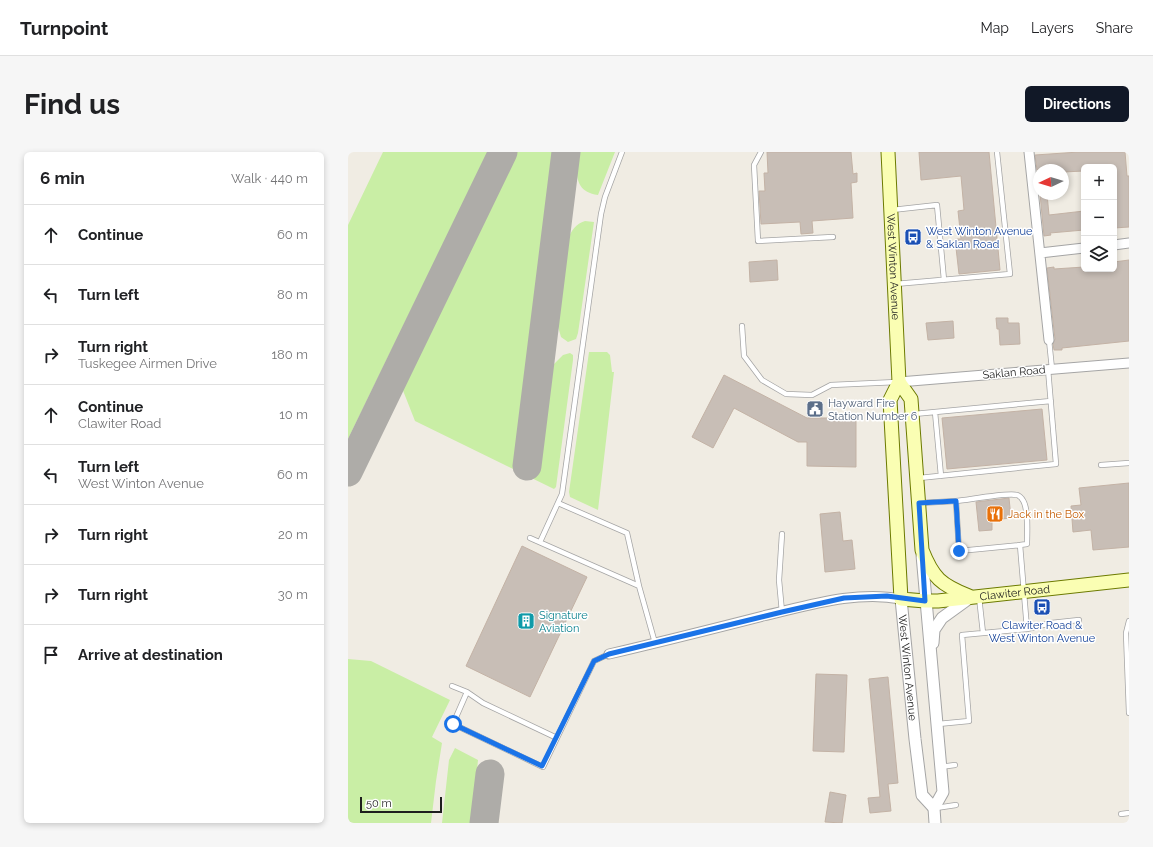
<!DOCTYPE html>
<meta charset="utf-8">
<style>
:root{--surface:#fff;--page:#f6f6f6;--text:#202124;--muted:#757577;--line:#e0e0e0;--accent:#111827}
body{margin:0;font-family:Raleway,sans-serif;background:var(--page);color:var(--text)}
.controls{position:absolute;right:12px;top:12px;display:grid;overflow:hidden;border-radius:6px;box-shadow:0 2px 6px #0003}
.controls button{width:36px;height:36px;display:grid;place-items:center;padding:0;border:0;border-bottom:1px solid var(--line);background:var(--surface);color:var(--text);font:20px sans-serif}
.compass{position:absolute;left:685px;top:12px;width:36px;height:36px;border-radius:50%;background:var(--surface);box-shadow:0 2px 6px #0003;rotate:266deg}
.scale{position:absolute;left:12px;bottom:10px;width:82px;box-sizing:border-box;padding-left:4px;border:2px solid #1e1e1e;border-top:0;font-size:11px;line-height:14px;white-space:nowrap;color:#1e1e1e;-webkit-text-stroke:3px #fff;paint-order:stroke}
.stop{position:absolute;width:12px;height:12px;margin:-9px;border:3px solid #1a73e8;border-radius:50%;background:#fff}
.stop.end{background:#1a73e8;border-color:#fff;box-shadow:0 1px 4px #0008}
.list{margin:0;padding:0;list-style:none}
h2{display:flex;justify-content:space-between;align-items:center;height:52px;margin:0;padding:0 16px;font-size:17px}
h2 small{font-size:13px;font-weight:400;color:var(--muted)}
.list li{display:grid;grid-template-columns:26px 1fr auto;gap:12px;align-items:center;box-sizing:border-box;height:60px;padding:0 16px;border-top:1px solid var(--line)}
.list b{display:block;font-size:15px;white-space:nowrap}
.list p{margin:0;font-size:13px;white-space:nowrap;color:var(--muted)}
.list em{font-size:13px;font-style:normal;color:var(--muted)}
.icon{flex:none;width:22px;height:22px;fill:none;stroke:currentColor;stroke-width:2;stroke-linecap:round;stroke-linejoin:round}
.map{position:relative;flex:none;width:781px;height:671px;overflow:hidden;border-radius:6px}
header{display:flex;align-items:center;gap:24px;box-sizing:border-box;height:56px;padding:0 20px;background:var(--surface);border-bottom:1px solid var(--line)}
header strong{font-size:19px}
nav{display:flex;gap:22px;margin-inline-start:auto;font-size:14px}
.intro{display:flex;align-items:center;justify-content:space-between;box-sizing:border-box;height:96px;padding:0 24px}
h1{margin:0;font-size:28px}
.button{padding:10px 18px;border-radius:6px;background:var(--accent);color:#fff;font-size:14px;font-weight:700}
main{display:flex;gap:24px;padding:0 24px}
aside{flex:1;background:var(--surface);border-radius:6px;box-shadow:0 2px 6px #0003}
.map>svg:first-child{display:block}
.grass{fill:#c9eea5}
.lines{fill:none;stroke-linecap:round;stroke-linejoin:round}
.taxiway{stroke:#aeaca8;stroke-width:29}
.building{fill:#c8beb6;stroke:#c3b2a5}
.service-casing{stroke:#a5a5a5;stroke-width:6}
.minor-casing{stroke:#a5a5a5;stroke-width:11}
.tertiary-casing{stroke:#a5a5a5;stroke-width:13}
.secondary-casing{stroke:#6c7a00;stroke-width:15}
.service{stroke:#fff;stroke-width:4.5}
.minor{stroke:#fff;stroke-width:9}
.tertiary{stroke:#fff;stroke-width:11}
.secondary{stroke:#fafeb3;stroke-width:13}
.route{stroke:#1a73e8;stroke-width:5}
.labels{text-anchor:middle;stroke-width:3;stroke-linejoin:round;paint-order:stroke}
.transit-label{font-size:11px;fill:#164399;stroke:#fff;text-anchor:start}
.street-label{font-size:11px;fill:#1e1e1e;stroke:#fff}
.service-label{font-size:11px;fill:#4e5e75;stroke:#fff;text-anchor:start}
.food-label{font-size:11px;fill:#c56008;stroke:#fff;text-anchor:start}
.culture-label{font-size:11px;fill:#0d838f;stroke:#fff;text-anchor:start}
</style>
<header>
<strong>Turnpoint</strong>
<nav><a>Map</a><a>Layers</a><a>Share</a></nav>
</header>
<div class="intro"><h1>Find us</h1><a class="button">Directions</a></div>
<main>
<aside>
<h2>6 min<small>Walk · 440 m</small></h2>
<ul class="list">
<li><svg class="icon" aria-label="ahead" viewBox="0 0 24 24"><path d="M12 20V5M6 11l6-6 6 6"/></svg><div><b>Continue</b></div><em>60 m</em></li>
<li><svg class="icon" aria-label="left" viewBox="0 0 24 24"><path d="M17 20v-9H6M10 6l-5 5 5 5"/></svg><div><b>Turn left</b></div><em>80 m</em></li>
<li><svg class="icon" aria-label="right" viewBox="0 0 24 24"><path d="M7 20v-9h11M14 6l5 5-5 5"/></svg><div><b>Turn right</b><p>Tuskegee Airmen Drive</p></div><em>180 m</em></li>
<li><svg class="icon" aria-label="ahead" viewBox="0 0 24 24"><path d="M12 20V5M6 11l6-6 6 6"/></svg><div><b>Continue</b><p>Clawiter Road</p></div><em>10 m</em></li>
<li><svg class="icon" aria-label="left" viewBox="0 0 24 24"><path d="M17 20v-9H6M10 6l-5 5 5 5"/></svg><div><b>Turn left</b><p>West Winton Avenue</p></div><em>60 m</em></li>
<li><svg class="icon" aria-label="right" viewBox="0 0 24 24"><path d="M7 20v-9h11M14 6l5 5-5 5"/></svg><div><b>Turn right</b></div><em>20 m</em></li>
<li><svg class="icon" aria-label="right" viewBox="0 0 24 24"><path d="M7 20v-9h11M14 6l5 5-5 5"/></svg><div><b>Turn right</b></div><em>30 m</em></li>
<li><svg class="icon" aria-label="arrive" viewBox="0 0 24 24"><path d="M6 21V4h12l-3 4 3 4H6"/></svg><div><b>Arrive at destination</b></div></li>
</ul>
</aside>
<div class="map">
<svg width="781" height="671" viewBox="0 0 781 671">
<rect width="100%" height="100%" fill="#f0ece3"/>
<path class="grass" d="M 35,0 L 140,0 L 0,287 L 0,73 Z
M 169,0 L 206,0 L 167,311 L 190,323 L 204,214 L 215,203 L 222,201 L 225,203 L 225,208 L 208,335 L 206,337 L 67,269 L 54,236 Z
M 230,0 L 267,0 L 250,43 C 225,40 228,19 230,0 Z
M 237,69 L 246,70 L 230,181 L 228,187 L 220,190 L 213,185 L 209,171 L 220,88 C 223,78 228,72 237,69 Z
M 241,200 L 259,200 L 262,203 L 264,220 L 266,220 L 250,358 L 222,345 L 221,340 Z
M 0,507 L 23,509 L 102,548 L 84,585 L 94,591 L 88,629 L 83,671 L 0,671 Z
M 107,596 L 130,608 L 124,671 L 94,671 L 101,608 Z"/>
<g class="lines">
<path class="taxiway" d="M 179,314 L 218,0
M 0,320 L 155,0
M 136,671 L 142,622"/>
</g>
<path class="building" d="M 419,0 L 503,0 L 505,22 L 509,21 L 509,30 L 503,31 L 505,66 L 464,69 L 465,81 L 453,82 L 452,70 L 413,72 L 411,39 L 417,39 L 416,21 L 420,21 Z
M 571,0 L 641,0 L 652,118 L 611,122 L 607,87 L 613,87 L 610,59 L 616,58 L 613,24 L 573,28 Z
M 731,0 L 777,0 L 779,24 L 781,24 L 781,75 L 766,76 L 766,15 L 736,15 L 736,19 L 715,20 L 715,18 L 689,18 L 687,3 Z
M 692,42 L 699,42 L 701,63 L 736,59 L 736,78 L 702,81 L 703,83 L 696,84 Z
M 429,108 L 430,128 L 402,130 L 401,110 Z
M 781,108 L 781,189 L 714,196 L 714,198 L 706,198 L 705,192 L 707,187 L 699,116 L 706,115 L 706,117 L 736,115 L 736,117 L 766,117 L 766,110 Z
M 648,166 L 660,166 L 660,171 L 671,171 L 672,192 L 652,193 L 651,177 L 649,177 Z
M 605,169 L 606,186 L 580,188 L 578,171 Z
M 376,223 L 459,266 L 508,266 L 508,315 L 459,314 L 459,290 L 450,290 L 386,256 L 365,296 L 344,285 Z
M 694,257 L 699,308 L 599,317 L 594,266 Z
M 781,331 L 781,395 L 745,398 L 743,378 L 725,380 L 723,354 L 733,353 L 731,336 Z
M 661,346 L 663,366 L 644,368 L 644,378 L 631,379 L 628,350 Z
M 492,360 L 495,389 L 504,388 L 507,417 L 477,420 L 472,362 Z
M 174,394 L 239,425 L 182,545 L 118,514 Z
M 468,522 L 499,523 L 496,600 L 465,599 Z
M 540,525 L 550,631 L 540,632 L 543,659 L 522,661 L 520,646 L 532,645 L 521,527 Z
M 482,640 L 498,643 L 494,671 L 477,670 Z"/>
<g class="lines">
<g class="service-casing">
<path id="service" d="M 413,0 L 406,13 L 410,89 L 485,85
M 544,58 L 589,53 L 596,128
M 547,132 L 662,122 L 649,0
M 394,174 L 396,204 L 414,228 L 438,242 L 464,243 L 483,233 L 549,230
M 701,188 L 704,217
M 587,260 L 593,324
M 566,262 L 703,249
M 753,313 L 781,311
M 571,326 L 708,312 L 700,217
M 608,349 C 620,348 660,340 669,343 C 670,343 674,346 674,347 C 681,355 679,381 679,392 L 672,393
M 210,351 L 279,381 L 291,434
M 572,351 L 608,349 L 611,399 L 672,393 L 679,477 L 614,483 L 621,569 L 590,572
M 182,386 L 291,434 L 307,491
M 192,390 L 214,342 L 253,62 L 257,45 L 274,0
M 631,445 L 635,481
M 434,460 L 431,428 L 434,382
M 781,469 L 778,481 L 781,561
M 679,477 L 703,471 L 731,468
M 104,534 L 119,540
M 209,586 L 135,551 L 119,540 L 105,572 L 195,615 L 246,509 L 261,502
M 592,615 L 607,613
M 588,656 L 608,653
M 773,662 L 781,661"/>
</g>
<g class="minor-casing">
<path id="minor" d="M 681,0 L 701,188
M 766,93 L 781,91
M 692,101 L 736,96
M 551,230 L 781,211
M 261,502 C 312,490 364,477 415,464 C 459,454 508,438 553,447"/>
</g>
<g class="tertiary-casing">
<g id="tertiary">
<path d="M 574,403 L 595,640 L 586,656 L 587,671"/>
<path id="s1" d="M 553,447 L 567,587 L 574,643 L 586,656"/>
<path d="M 585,491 L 586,478 L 594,466 L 623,445"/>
</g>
</g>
<g class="secondary-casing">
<g id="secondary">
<path id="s2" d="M 540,0 L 551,230 L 542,248 L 553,447 L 577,449 L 590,449 L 781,428"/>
<path d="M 551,230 L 563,247 L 574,398 C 585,426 593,433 621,444"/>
</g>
</g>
<use href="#service" class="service"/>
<use href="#minor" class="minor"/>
<use href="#tertiary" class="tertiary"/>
<use href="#secondary" class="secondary"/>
</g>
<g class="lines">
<path class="route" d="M 105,572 L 194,614 L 246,509 L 261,502 L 434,460 L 496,446 L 539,444 L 577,449 L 571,351 L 608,349 L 611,399"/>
</g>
<defs>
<g id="bus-square" transform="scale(0.9)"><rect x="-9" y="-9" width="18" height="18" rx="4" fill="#1a4fb4" stroke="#fff"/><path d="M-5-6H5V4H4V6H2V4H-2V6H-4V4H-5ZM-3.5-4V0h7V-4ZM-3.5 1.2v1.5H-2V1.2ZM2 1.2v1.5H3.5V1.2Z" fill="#fff"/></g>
<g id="civic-square" transform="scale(0.9)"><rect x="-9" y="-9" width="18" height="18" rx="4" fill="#5c6f8a" stroke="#fff"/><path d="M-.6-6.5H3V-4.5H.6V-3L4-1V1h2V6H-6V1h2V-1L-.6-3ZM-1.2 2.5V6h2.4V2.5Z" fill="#fff"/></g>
<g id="restaurant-square" transform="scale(0.9)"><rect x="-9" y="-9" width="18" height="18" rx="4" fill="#e8710a" stroke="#fff"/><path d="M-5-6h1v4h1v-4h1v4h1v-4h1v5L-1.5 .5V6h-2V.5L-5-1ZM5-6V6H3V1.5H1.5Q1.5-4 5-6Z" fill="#fff"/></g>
<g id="building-square" transform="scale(0.9)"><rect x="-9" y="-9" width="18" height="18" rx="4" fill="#0f9aa8" stroke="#fff"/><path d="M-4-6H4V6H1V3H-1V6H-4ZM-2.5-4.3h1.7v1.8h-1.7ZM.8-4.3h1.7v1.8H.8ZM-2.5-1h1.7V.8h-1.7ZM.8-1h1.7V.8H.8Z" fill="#fff"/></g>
</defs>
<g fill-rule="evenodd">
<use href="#bus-square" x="565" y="85"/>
<use href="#civic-square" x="467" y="257"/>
<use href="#restaurant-square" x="647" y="362"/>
<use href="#bus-square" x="694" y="455"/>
<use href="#building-square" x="178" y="469"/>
</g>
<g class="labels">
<g class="transit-label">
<text x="578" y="83">West Winton Avenue<tspan x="578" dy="13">&amp; Saklan Road</tspan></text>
<text x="694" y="477" text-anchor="middle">Clawiter Road &amp;<tspan x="694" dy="13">West Winton Avenue</tspan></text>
</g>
<g class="street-label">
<text dy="4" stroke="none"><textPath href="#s2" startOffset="115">West Winton Avenue</textPath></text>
<text transform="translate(666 220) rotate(-5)" y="4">Saklan Road</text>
<text dy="4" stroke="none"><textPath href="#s2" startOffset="564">Clawiter Road</textPath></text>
<text dy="4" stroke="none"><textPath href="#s1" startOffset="69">West Winton Avenue</textPath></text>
</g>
<g class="service-label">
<text x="480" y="255">Hayward Fire<tspan x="480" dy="13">Station Number 6</tspan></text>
</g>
<g class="food-label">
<text x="660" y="366">Jack in the Box</text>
</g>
<g class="culture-label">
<text x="191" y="467">Signature<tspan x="191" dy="13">Aviation</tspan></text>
</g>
</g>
</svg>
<div class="controls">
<button>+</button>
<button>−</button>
<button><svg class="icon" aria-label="layers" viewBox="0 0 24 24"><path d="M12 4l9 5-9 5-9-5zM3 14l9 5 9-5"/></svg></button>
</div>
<svg class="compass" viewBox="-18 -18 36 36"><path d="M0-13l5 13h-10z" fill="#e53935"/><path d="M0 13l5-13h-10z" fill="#757577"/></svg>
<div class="scale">50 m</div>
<div class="stop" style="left:105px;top:572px"></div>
<div class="stop end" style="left:611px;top:399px"></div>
</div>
</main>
